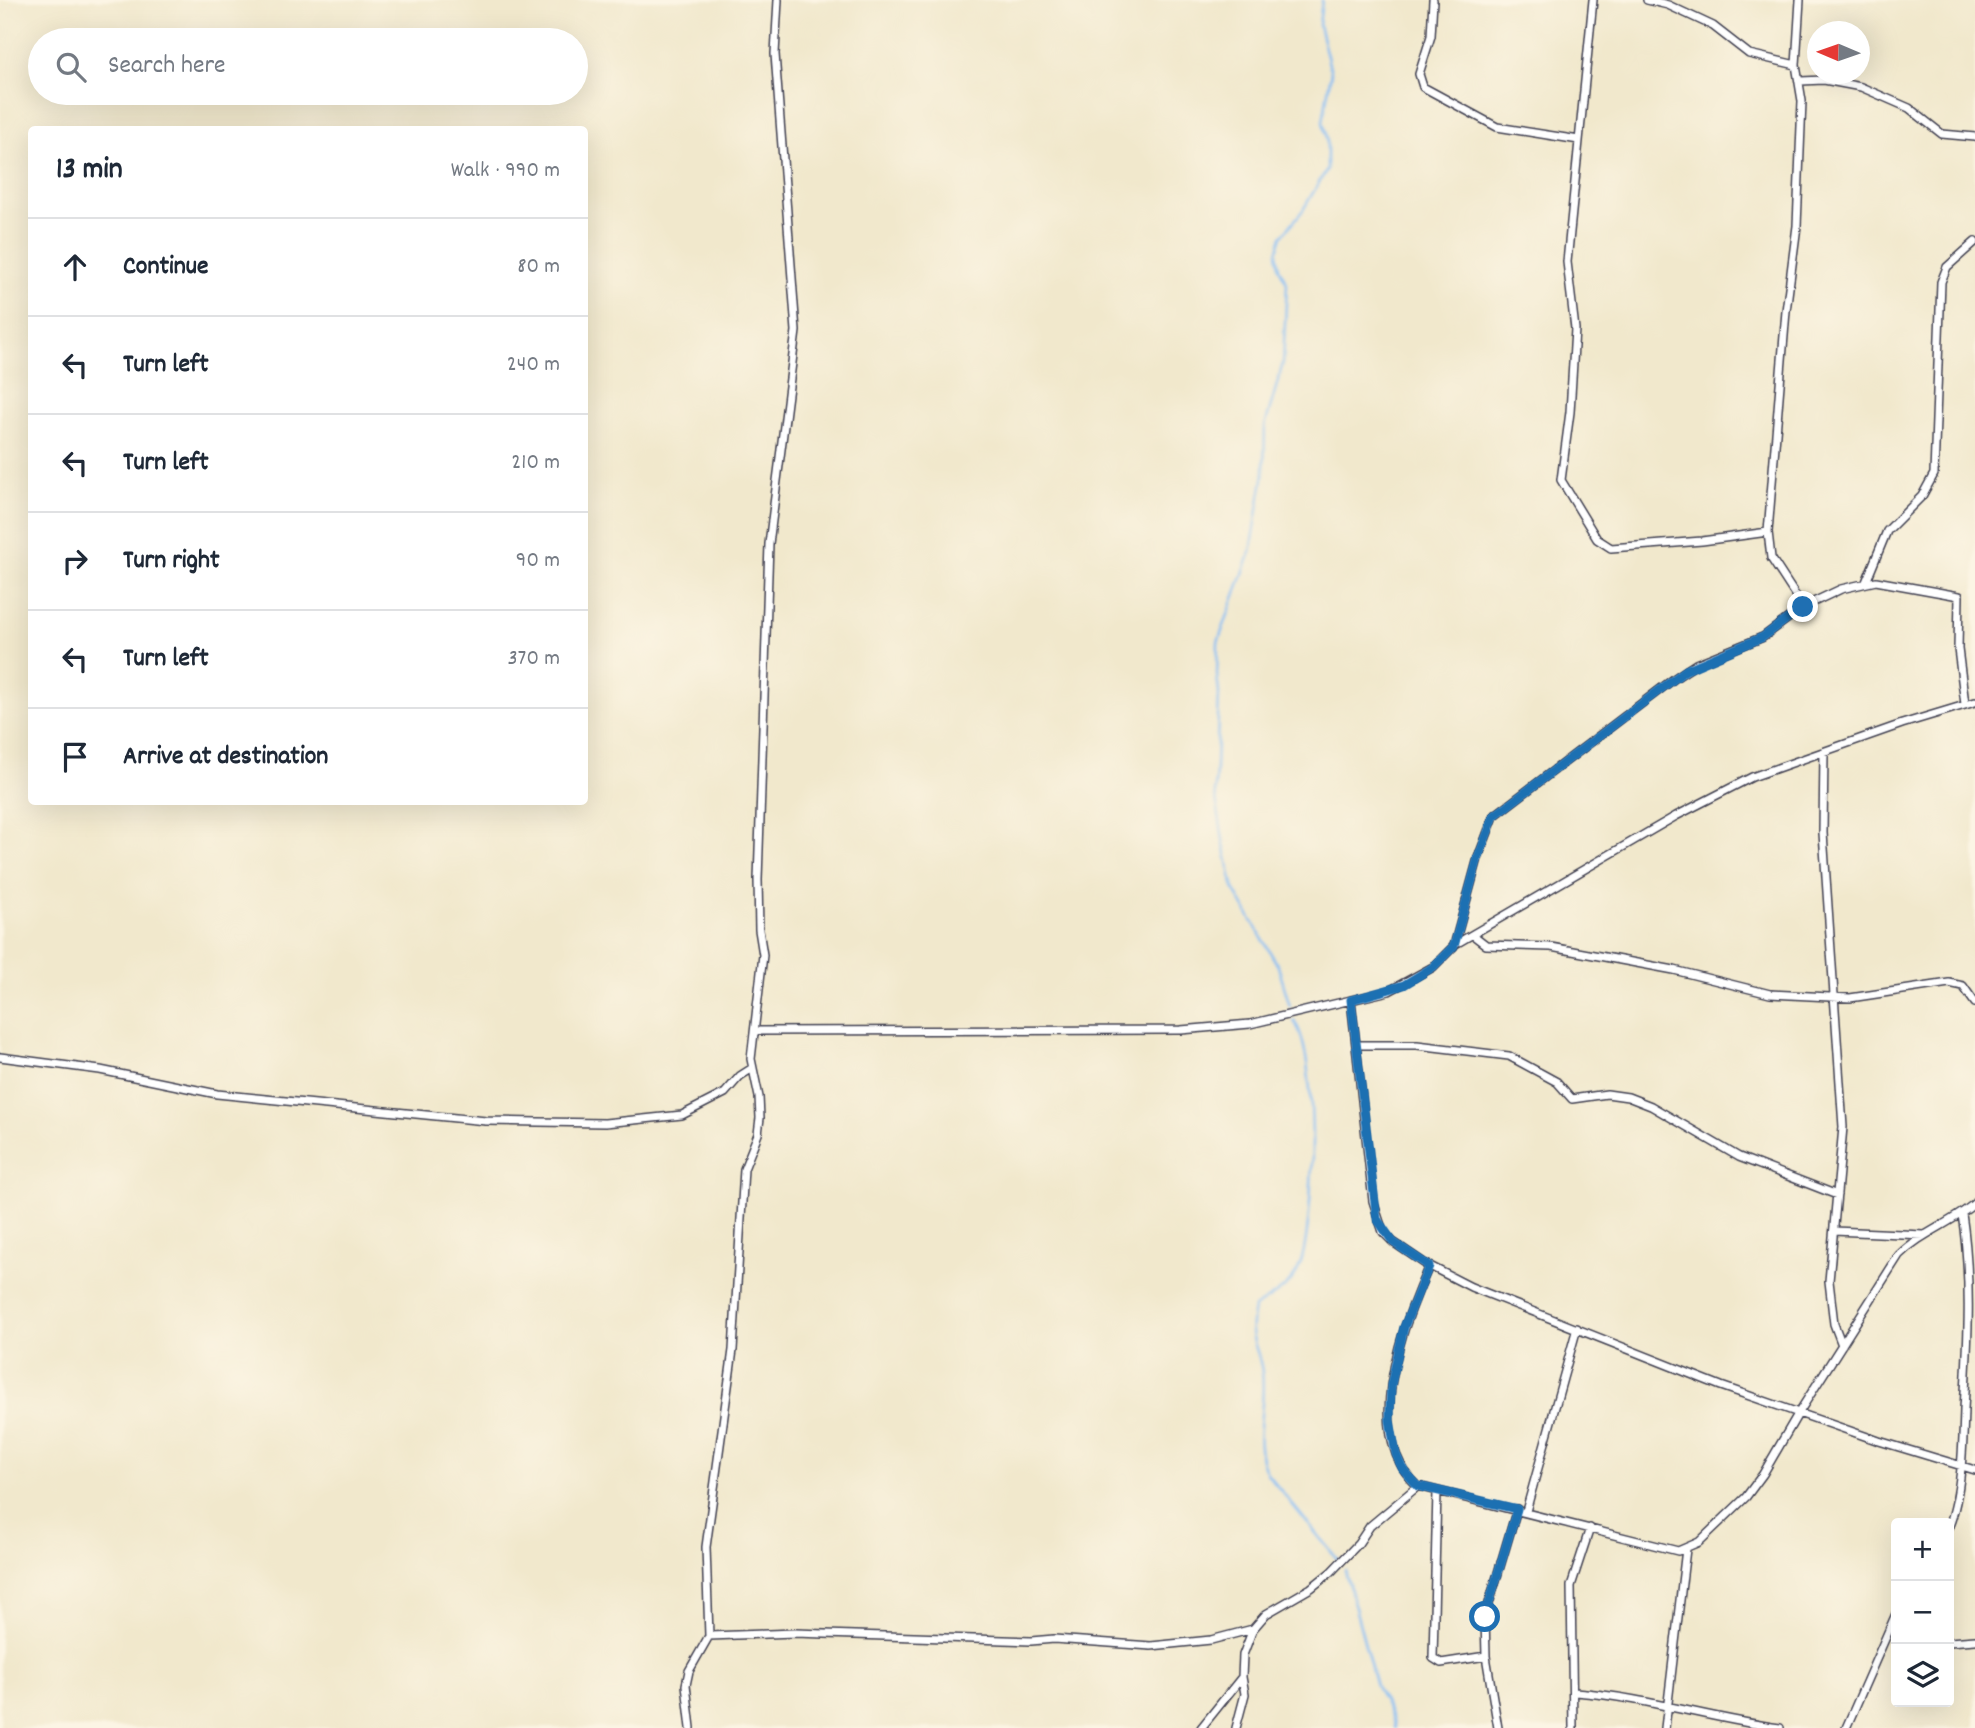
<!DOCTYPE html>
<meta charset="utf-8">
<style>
:root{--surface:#fff;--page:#f6f6f7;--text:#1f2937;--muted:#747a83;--line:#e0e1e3}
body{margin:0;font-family:Dekko,sans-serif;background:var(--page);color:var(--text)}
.controls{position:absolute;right:21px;bottom:21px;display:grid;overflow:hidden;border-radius:7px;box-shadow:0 7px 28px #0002}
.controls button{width:63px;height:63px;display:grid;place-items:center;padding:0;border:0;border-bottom:2px solid var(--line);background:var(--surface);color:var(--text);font:35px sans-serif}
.compass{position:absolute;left:1807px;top:21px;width:63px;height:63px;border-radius:50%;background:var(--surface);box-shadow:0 7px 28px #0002;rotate:272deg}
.stop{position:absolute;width:21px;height:21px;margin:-16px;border:5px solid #1f6fb2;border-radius:50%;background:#fff}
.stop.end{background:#1f6fb2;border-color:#fff;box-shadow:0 2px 7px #0008}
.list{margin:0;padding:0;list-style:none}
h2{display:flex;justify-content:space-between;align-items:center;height:91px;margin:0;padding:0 28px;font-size:30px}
h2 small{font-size:23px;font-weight:400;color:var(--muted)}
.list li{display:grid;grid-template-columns:46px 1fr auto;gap:21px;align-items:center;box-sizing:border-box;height:98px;padding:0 28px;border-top:2px solid var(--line)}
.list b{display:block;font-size:26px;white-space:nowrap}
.list em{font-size:23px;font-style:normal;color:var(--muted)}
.icon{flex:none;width:38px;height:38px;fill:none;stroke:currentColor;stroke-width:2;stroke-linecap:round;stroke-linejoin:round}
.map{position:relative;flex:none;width:1975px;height:1728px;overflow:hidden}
.search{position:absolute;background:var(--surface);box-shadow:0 7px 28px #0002;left:28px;top:28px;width:560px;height:77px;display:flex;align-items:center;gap:18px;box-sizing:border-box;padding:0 24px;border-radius:38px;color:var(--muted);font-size:26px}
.panel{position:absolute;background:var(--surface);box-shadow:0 7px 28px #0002;left:28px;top:126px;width:560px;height:679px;border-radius:7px}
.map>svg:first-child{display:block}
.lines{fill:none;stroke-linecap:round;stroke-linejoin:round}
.stream{stroke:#83bcf4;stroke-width:2.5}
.minor-casing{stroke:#414051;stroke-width:10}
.minor{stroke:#fff;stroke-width:7}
.route{stroke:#1f6fb2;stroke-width:9}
</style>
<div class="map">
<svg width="1975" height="1728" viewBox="0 0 1975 1728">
<rect width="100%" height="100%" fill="#fcf5e5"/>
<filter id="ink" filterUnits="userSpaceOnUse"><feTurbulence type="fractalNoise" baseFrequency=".0143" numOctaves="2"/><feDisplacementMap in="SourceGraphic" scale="14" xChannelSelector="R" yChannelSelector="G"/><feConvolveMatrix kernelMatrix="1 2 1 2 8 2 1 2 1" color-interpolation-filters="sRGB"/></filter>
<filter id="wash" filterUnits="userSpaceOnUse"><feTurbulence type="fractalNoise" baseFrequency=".00686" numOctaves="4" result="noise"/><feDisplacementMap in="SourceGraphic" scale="28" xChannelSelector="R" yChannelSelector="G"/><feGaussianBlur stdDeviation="1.57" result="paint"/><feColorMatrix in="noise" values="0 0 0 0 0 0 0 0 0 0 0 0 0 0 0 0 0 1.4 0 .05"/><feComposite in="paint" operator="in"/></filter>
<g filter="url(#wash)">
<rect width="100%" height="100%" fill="#f1e8cc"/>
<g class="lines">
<path class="stream" d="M 1290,1006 L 1278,966 L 1234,889 L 1223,840 L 1215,792 L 1219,693 L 1217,675 L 1218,642 L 1251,552 L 1264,473 L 1265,426 L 1283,363 L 1287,283 L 1279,268 L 1277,252 L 1282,236 L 1303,210 L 1327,169 L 1327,139 L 1323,122 L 1331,72 L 1319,25 L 1322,0
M 1294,1021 C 1319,1055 1315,1224 1300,1265 C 1293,1286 1271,1297 1254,1308 C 1247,1341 1258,1344 1262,1372 C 1267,1408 1250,1441 1268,1475 L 1338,1560
M 1345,1570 L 1376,1686 C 1382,1701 1392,1712 1395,1728"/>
</g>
</g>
<g filter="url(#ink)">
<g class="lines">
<g class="minor-casing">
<path id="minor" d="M 1433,0 L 1431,36 L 1419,74 L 1423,87 L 1497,127 L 1579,140
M 1593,0 L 1567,262 L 1575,329 L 1570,412 L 1561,480 L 1597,539 L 1611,548 L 1702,541 L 1768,532
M 1647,0 L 1668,5 L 1713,26 L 1749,54 L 1796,65
M 1800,0 L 1796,65 L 1802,101 L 1797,226 L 1786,311 L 1768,532 L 1771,558 L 1803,607
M 1801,81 L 1824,80 L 1861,87 L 1909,108 L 1942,134 L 1975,137
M 1866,582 L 1887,531 L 1922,496 L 1934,474 L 1941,282 L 1947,267 L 1975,242
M 1824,752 L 1823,833 L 1843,1127 L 1829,1281 L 1834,1324 L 1842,1345
M 1473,935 L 1486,945 L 1551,947 L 1674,970 L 1770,994 L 1850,998 L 1949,983 L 1963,986 L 1975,1003
M 1454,945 L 1676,816 L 1752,777 L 1902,724 L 1975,702
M 1351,1000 L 1373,1201 L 1383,1232 L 1393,1242 L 1424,1263 L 1471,1287 L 1721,1386 L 1879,1441 L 1975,1470
M 755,1031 L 1181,1030 L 1250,1024 L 1389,991 L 1433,967 L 1454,946 L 1478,858 L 1494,816 L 1675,678 L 1696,664 L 1763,637 L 1803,607 L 1841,589 L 1876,581 L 1959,596 L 1958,649 L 1965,704
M 1356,1045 L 1417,1045 L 1509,1056 L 1557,1082 L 1572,1099 L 1607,1094 L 1628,1097 L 1651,1106 L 1739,1157 L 1837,1195
M 0,1057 L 100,1070 L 217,1094 L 486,1121 L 538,1122 L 605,1123 L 682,1115 L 725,1093 L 740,1076 L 751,1069
M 1834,1231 L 1924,1235
M 1429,1266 C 1403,1324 1360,1435 1418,1486 L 1678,1551 L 1699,1542 L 1746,1497 L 1763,1474 L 1798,1414 L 1899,1255 C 1921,1233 1952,1223 1975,1203
M 1437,1491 L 1433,1658 L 1441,1663 L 1486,1656
M 1526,1511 L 1577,1328
M 1949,1526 C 1962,1493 1963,1444 1964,1409 C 1968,1343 1972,1280 1962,1214
M 709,1636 L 795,1633 L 1031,1641 L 1054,1639 L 1151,1646 L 1211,1640 L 1253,1629 L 1266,1614 L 1311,1588 L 1331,1572 L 1358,1544 L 1370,1526 L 1418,1486
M 1949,1642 L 1975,1640
M 1575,1692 C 1645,1697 1711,1719 1780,1728
M 691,1728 L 686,1685 L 689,1671 L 709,1636 L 706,1547 L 733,1350 L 744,1169 L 758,1134 L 760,1118 L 759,1097 L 751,1059 L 763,955 L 759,930 L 758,880 L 769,544 L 796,331 L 775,54 L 778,0
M 1201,1728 L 1242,1677 L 1243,1655 L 1253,1629
M 1236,1728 L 1245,1694 L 1242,1677
M 1498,1728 L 1486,1656 L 1485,1617 L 1517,1509
M 1573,1728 L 1571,1586 L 1590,1528
M 1665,1728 L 1686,1549
M 1846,1728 L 1896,1614"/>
</g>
<use href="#minor" class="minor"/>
</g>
</g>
<g class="lines" filter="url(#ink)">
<path class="route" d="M 1485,1617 L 1517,1509 L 1418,1486 L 1402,1468 L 1396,1454 L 1390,1420 L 1391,1385 L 1404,1327 L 1429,1266 L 1393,1242 L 1377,1219 L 1351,1000 L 1404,985 L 1433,967 L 1454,946 L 1478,858 L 1494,816 L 1686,670 L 1763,637 L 1803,607"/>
</g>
</svg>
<div class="controls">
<button>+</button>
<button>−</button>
<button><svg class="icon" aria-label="layers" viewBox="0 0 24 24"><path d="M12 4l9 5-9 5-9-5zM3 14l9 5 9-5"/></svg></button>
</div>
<svg class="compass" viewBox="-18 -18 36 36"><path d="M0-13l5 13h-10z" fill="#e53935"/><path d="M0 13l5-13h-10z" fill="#747a83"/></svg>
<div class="stop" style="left:1485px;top:1617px"></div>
<div class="stop end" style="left:1803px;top:607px"></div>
<div class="search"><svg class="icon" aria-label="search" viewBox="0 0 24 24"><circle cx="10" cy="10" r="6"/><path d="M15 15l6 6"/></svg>Search here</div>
<section class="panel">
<h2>13 min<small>Walk · 990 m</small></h2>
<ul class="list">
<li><svg class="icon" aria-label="ahead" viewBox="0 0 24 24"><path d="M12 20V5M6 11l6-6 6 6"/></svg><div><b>Continue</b></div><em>80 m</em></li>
<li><svg class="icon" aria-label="left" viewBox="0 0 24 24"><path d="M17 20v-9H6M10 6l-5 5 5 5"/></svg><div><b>Turn left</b></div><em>240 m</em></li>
<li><svg class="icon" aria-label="left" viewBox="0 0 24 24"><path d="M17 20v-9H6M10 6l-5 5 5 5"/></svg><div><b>Turn left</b></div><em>210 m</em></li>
<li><svg class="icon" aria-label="right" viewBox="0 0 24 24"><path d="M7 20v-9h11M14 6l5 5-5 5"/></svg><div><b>Turn right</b></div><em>90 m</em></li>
<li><svg class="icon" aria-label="left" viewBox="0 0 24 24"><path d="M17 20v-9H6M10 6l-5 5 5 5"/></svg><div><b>Turn left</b></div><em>370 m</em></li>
<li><svg class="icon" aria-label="arrive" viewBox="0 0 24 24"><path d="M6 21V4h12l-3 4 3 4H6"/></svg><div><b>Arrive at destination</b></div></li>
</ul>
</section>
</div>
